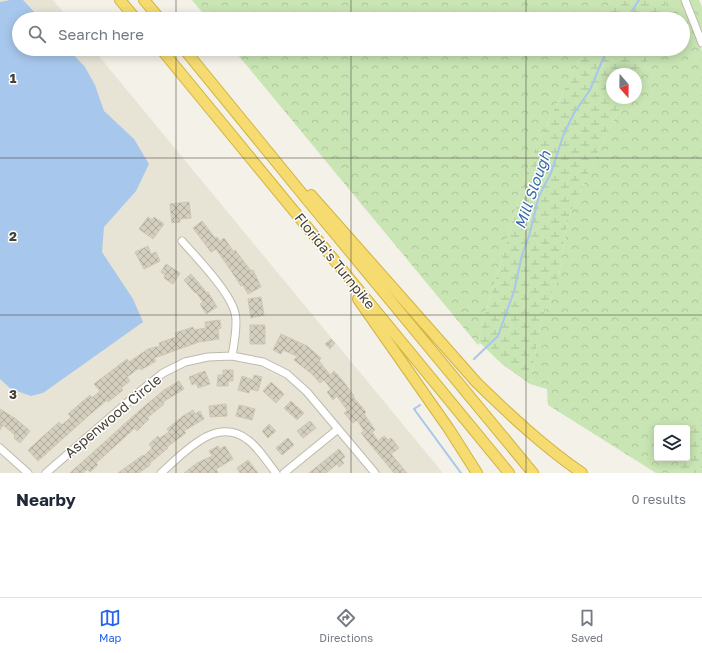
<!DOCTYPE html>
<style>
:root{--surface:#fff;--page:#f2f2f3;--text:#1f2937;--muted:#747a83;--line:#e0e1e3;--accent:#2563eb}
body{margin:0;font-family:"Golos Text",sans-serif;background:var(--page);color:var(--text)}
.controls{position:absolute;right:12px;bottom:12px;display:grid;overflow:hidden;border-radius:4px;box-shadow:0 2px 10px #0003}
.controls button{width:36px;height:36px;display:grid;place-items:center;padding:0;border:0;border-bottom:1px solid var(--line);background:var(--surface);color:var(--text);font:20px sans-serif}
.compass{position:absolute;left:606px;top:68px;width:36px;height:36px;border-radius:50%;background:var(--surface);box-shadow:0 2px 10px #0003;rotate:160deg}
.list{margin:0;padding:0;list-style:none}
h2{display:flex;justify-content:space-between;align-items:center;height:52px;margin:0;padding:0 16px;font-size:17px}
h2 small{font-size:13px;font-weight:400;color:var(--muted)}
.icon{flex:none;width:22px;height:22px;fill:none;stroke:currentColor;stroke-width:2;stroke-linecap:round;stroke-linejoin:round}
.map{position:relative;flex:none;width:702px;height:473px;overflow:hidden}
.search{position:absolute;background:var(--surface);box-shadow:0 2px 10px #0003;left:12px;right:12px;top:12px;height:44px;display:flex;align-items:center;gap:10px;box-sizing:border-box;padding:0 14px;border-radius:22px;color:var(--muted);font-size:15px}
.sheet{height:124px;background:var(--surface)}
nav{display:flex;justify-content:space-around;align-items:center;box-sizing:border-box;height:56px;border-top:1px solid var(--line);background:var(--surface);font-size:11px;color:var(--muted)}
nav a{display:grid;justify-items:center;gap:2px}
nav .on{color:var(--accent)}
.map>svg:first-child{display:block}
.residential{fill:#e7e4d6}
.forest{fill:url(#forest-crowns)}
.wetland{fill:url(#wetland-marsh)}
.water{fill:#a8c7ec}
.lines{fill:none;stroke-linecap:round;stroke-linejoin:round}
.stream{stroke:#a8c7ec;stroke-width:2}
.building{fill:url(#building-cross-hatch);stroke:#cec7b2}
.minor-casing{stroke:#bebaab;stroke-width:9}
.highway-casing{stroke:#d4b240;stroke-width:12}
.minor{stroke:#fff;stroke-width:7}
.highway{stroke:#f5db70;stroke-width:10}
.grid{fill:none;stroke:#464237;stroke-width:1;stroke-opacity:0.55}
.labels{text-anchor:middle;stroke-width:3;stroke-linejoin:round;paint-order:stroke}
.street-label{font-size:14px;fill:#464237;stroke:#fff}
.water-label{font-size:15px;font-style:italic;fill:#366aac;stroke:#fff}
.grid-label{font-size:13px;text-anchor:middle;font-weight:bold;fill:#464237;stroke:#fff;stroke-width:3;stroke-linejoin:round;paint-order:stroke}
</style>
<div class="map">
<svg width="702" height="473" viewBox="0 0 702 473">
<defs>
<pattern id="forest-crowns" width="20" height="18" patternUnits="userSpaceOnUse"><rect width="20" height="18" fill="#c8e5b3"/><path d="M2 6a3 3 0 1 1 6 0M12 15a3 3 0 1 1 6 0" fill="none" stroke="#adc69b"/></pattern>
<pattern id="wetland-marsh" width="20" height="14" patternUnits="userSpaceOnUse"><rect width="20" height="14" fill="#c8e5b3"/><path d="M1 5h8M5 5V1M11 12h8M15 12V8" fill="none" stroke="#adc69b"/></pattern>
<pattern id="building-cross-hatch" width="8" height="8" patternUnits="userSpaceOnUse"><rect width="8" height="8" fill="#d4cebe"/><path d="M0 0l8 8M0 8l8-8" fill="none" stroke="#aea99b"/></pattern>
</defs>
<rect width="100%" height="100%" fill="#f3f1e8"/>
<path class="residential" d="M 0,0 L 53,0 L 69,19 L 19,19 L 19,49 L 93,49 L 443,473 L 0,473 Z"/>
<path class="forest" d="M 192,0 L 611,0 L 601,19 L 208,19 Z
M 666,0 L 681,0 L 702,51 L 702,424 L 694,427 L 687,434 L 687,428 L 657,428 L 657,458 L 679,458 L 678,473 L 656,473 L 548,405 L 547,389 L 530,384 L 541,322 L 559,276 L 567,221 L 608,130 L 627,98 L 636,98 L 636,82 L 647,62 L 652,49 L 683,49 L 683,19 L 663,19 Z
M 689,0 L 699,0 L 702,7 L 702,34 Z
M 233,49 L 585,49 L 538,142 L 522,184 L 502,259 L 483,320 L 478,345 Z"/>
<path class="wetland" d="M 611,0 L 666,0 L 664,16 L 663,19 L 601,19 Z
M 585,49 L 652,49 L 647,62 L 636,82 L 636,74 L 612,74 L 612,98 L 627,98 L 608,130 L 567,221 L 559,276 L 541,322 L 530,384 L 502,364 L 480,343 L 478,345 L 483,320 L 502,259 L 522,184 L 538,142 Z
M 702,424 L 702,473 L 678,473 L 679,458 L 687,458 L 687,434 L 694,427 Z"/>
<path class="water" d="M 10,0 L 23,0 L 41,19 L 19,19 L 19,49 L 68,49 L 85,67 L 95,85 L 104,111 L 134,139 L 149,164 L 136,191 L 104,227 L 102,252 L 133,299 L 143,322 L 43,393 L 31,396 L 11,389 L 0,379 L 0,2 Z"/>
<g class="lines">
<path class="stream" d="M 627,19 L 639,0
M 474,359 L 498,336 L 514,291 L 522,255 L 529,236 L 539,196 L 551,173 L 563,136 L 574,113 L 590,90 L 607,49
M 420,405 L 414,409 L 461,473"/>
</g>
<path class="building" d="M 189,202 L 191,218 L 180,219 L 180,222 L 172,223 L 170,204 Z
M 148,217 L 152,220 L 154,217 L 164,224 L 153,239 L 139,229 Z
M 202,221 L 215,238 L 217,237 L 220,241 L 224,238 L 234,252 L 235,250 L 251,271 L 253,270 L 261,287 L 248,294 L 243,285 L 241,286 L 236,278 L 216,249 L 211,252 L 193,228 Z
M 148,246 L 151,254 L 156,252 L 160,261 L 144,269 L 135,252 Z
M 166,264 L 180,273 L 173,284 L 164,278 L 165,275 L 161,272 Z
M 191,274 L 207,293 L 208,292 L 217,307 L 206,314 L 200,304 L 203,302 L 196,292 L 195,293 L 184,280 Z
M 261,297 L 264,315 L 251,318 L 248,299 Z
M 220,320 L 221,328 L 218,329 L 219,339 L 199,342 L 154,358 L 156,361 L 141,370 L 139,368 L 127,377 L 130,381 L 121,388 L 123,390 L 108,402 L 107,400 L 87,417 L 38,461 L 28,450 L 59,422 L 62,425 L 71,417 L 68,414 L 90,395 L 92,398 L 100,391 L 94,384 L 127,359 L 129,362 L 148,349 L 160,346 L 159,343 L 176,337 L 175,333 L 193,327 L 194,330 L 206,328 L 205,322 Z
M 250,325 L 265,325 L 265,344 L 250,344 Z
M 281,334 L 307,346 L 321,358 L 319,361 L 330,375 L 334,371 L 343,381 L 354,396 L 353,397 L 366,412 L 364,414 L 375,430 L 372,432 L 378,441 L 384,436 L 388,440 L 391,438 L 399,448 L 391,454 L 407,473 L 394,473 L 361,433 L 364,431 L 357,420 L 353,423 L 344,413 L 347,410 L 337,396 L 333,400 L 327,392 L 331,389 L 324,380 L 320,383 L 312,374 L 294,360 L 297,356 L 283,350 L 281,354 L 273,350 Z
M 331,339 L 335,343 L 330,349 L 325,344 Z
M 223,370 L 233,370 L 233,381 L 228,381 L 228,386 L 217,386 L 218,375 L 223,375 Z
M 205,371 L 210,384 L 198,388 L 196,383 L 192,385 L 189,377 Z
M 254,375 L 262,377 L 258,391 L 250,389 L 249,393 L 238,390 L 242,376 L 253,380 Z
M 179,381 L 184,389 L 163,402 L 164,404 L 147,418 L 149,419 L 137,431 L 135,428 L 96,463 L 98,465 L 90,472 L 87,469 L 83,473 L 70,473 L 140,410 L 164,390 Z
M 271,382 L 284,394 L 276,403 L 263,391 Z
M 291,401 L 304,413 L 297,420 L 284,408 Z
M 226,404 L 227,416 L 210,417 L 209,406 Z
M 239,405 L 255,409 L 252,420 L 236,416 Z
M 0,409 L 16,419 L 30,431 L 20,443 L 14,438 L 15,435 L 3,425 L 0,430 Z
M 193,410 L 195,414 L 200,411 L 204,419 L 184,431 L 186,433 L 167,447 L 168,448 L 150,463 L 150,465 L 139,473 L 118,473 L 143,455 L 144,456 L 152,448 L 149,444 L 158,436 L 160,438 L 169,432 L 167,429 L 183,416 Z
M 310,421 L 316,428 L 303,438 L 297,431 Z
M 269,424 L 276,431 L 268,438 L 262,431 Z
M 288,438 L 294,445 L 282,455 L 276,448 Z
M 218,446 L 220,449 L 225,446 L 233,459 L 216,469 L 218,473 L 184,473 L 197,463 L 212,456 L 209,451 Z
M 339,449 L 345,457 L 341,460 L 344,463 L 339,467 L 337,464 L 326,473 L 309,473 Z
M 248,460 L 258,473 L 240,473 L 237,468 Z"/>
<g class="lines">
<g class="minor-casing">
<path id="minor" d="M 685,0 L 702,43
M 182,241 C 197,258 230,292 235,313 C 238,323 234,345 232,356
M 0,448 L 28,473
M 46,473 L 143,389 L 163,373 L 185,362 L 208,357 L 232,356 L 263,362 L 287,374 L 307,392 L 375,473
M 161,473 C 184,453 216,415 248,440 C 259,448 267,462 276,473
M 284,473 L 338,429"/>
</g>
<g class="highway-casing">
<path id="highway" d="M 120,0 L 136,19
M 144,0 L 160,19
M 161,49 L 509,473
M 184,49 L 313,207 L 533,473
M 311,195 L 477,383 C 510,415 544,447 582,473
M 358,299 L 449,429 L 477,473"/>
</g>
<use href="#minor" class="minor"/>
<use href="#highway" class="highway"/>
</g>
<path class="grid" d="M 176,0 L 176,19M 351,0 L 351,19M 526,0 L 526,19M 176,49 L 176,473M 351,49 L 351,473M 526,49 L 526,473M 0,158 L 702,158M 0,315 L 702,315"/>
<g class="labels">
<g class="street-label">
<text transform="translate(335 261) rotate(51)" y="5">Florida's Turnpike</text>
<text transform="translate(113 416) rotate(-40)" y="5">Aspenwood Circle</text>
</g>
<g class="water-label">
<text transform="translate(533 190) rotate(-71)" y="5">Mill Slough</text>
</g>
</g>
<g class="grid-label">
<text x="13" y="83">1</text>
<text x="13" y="241">2</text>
<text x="13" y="399">3</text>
</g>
</svg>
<div class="controls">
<button><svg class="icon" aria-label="layers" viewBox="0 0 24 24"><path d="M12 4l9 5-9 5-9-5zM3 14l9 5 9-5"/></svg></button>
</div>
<svg class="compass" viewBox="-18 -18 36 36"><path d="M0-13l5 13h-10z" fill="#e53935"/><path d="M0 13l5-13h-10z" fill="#747a83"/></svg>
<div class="search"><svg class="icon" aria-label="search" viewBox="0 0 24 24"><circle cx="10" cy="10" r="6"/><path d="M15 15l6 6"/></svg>Search here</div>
</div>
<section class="sheet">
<h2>Nearby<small>0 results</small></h2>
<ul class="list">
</ul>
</section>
<nav>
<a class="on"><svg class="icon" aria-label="map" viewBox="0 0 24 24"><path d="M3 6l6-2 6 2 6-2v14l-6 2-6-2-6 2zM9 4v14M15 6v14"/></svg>Map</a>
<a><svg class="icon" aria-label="directions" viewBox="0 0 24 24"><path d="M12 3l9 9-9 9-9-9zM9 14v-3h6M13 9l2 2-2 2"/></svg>Directions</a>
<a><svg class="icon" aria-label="saved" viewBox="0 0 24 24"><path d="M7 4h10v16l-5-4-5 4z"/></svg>Saved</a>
</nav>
